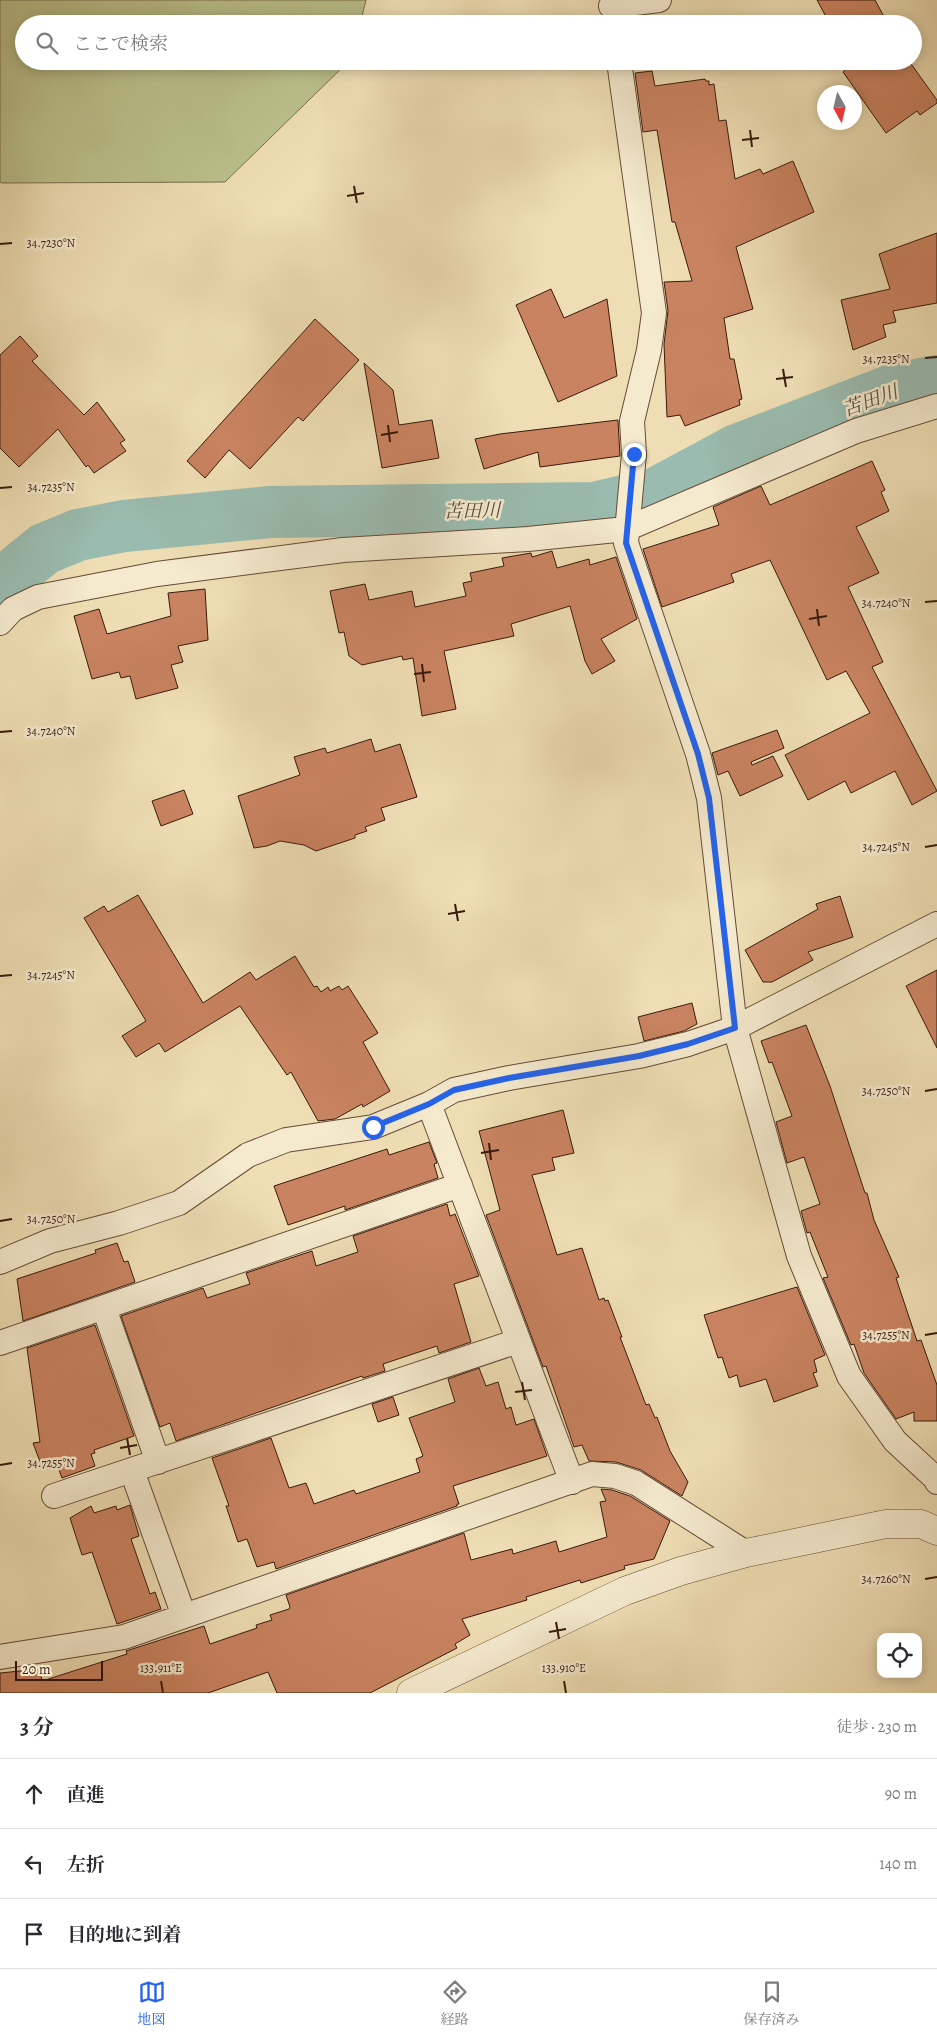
<!DOCTYPE html>
<html lang="ja">
<meta charset="utf-8">
<style>
:root{--surface:#fff;--page:#f7f7f7;--text:#2b2b33;--muted:#7c7c81;--line:#e1e1e2;--accent:#2563eb}
body{margin:0;font-family:Alegreya,"Noto Serif JP",serif;background:var(--page);color:var(--text)}
.controls{position:absolute;right:15px;bottom:15px;display:grid;overflow:hidden;border-radius:10px;box-shadow:0 2px 12px #0003}
.controls button{width:45px;height:45px;display:grid;place-items:center;padding:0;border:0;border-bottom:1px solid var(--line);background:var(--surface);color:var(--text);font:25px sans-serif}
.compass{position:absolute;left:817px;top:85px;width:45px;height:45px;border-radius:50%;background:var(--surface);box-shadow:0 2px 12px #0003;rotate:172deg}
.scale{position:absolute;left:15px;bottom:12px;width:88px;box-sizing:border-box;padding-left:5px;border:2px solid #391a0d;border-top:0;font-size:14px;line-height:18px;white-space:nowrap;color:#391a0d;-webkit-text-stroke:4px #f5eace;paint-order:stroke}
.stop{position:absolute;width:15px;height:15px;margin:-11px;border:4px solid #2563eb;border-radius:50%;background:#fff}
.stop.end{background:#2563eb;border-color:#fff;box-shadow:0 1px 5px #0008}
.list{margin:0;padding:0;list-style:none}
h2{display:flex;justify-content:space-between;align-items:center;height:65px;margin:0;padding:0 20px;font-size:21px}
h2 small{font-size:16px;font-weight:400;color:var(--muted)}
.list li{display:grid;grid-template-columns:32px 1fr auto;gap:15px;align-items:center;box-sizing:border-box;height:70px;padding:0 20px;border-top:1px solid var(--line)}
.list b{display:block;font-size:19px;white-space:nowrap}
.list em{font-size:16px;font-style:normal;color:var(--muted)}
.icon{flex:none;width:28px;height:28px;fill:none;stroke:currentColor;stroke-width:2;stroke-linecap:round;stroke-linejoin:round}
.map{position:relative;flex:none;width:937px;height:1693px;overflow:hidden}
.search{position:absolute;background:var(--surface);box-shadow:0 2px 12px #0003;left:15px;right:15px;top:15px;height:55px;display:flex;align-items:center;gap:12px;box-sizing:border-box;padding:0 18px;border-radius:28px;color:var(--muted);font-size:19px}
.sheet{height:275px;background:var(--surface)}
nav{display:flex;justify-content:space-around;align-items:center;box-sizing:border-box;height:70px;border-top:1px solid var(--line);background:var(--surface);font-size:14px;color:var(--muted)}
nav a{display:grid;justify-items:center;gap:2px}
nav .on{color:var(--accent)}
.map>svg:first-child{display:block}
.green{fill:#bbc18c;stroke:#7a6e4c}
.lines{fill:none;stroke-linecap:round;stroke-linejoin:round}
.river{stroke:#9abcb0;stroke-width:52}
.building{fill:#c98360;stroke:#391a0d}
.minor-casing{stroke:#664b37;stroke-width:26}
.tertiary-casing{stroke:#664b37;stroke-width:29}
.minor{stroke:#f5eace;stroke-width:24}
.tertiary{stroke:#f5eace;stroke-width:28}
.route{stroke:#2563eb;stroke-width:6}
.ticks{fill:none;stroke:#391a0d;stroke-width:2}
.labels{text-anchor:middle;stroke-width:5;stroke-linejoin:round;paint-order:stroke}
.water-label{font-size:19px;font-style:italic;fill:#564b3e;stroke:#f5eace}
.ticks-label{font-size:12px;text-anchor:middle;fill:#391a0d;stroke:#f5eace;stroke-width:5;stroke-linejoin:round;paint-order:stroke}
</style>
<div class="map">
<svg width="937" height="1693" viewBox="0 0 937 1693">
<rect width="100%" height="100%" fill="#efdeb4"/>
<filter id="stains"><feTurbulence type="fractalNoise" baseFrequency=".004" numOctaves="4"/><feColorMatrix values="0 0 0 0 .2 0 0 0 0 .09 0 0 0 0 .02 0 0 0 .5 -.17"/></filter>
<radialGradient id="worn" r=".72"><stop offset=".6" stop-color="#630" stop-opacity="0"/><stop offset="1" stop-color="#630" stop-opacity=".3"/></radialGradient>
<path class="green" d="M 0,0 L 366,0 L 360,24 L 24,24 L 24,61 L 349,61 L 225,182 L 2,183 L 0,182 Z"/>
<g class="lines">
<path class="river" d="M 0,585 L 44,549 L 78,535 L 124,526 L 270,512 L 594,508 L 657,493 L 737,450 L 895,389 L 937,381"/>
</g>
<path class="building" d="M 817,0 L 875,0 L 888,24 L 830,24 Z
M 855,61 L 909,61 L 937,100 L 937,103 L 920,115 L 917,111 L 886,133 L 843,72 Z
M 652,71 L 655,86 L 705,79 L 706,81 L 709,81 L 709,85 L 714,84 L 719,121 L 726,120 L 735,179 L 760,169 L 763,174 L 793,161 L 814,212 L 736,247 L 753,309 L 724,318 L 730,359 L 734,359 L 742,399 L 739,400 L 740,405 L 685,426 L 680,415 L 667,417 L 664,344 L 668,311 L 664,282 L 692,281 L 675,222 L 672,222 L 657,130 L 643,132 L 635,73 Z
M 937,233 L 937,303 L 893,311 L 896,322 L 883,325 L 886,337 L 853,350 L 841,300 L 890,289 L 879,254 Z
M 551,289 L 564,318 L 607,299 L 617,376 L 558,402 L 516,305 Z
M 315,319 L 359,360 L 303,421 L 298,417 L 250,469 L 229,450 L 205,478 L 187,461 Z
M 20,336 L 38,356 L 32,361 L 84,415 L 97,402 L 125,440 L 120,443 L 126,451 L 94,473 L 88,465 L 86,467 L 58,429 L 19,467 L 0,448 L 0,355 Z
M 364,363 L 393,390 L 399,425 L 432,420 L 439,458 L 382,468 Z
M 618,420 L 620,456 L 540,467 L 538,452 L 484,469 L 475,439 L 500,434 Z
M 872,461 L 885,490 L 881,492 L 889,511 L 856,527 L 879,573 L 848,587 L 883,662 L 872,667 L 937,791 L 912,805 L 895,771 L 851,793 L 845,781 L 808,800 L 785,755 L 870,713 L 846,671 L 827,680 L 770,560 L 731,574 L 734,582 L 662,607 L 643,549 L 719,525 L 713,507 L 761,486 L 770,505 Z
M 552,551 L 557,568 L 589,559 L 590,565 L 616,557 L 637,619 L 601,639 L 615,661 L 592,674 L 585,661 L 570,606 L 511,624 L 514,636 L 444,651 L 456,709 L 422,716 L 413,658 L 403,660 L 402,656 L 362,665 L 349,656 L 344,632 L 339,633 L 330,591 L 365,584 L 369,600 L 412,591 L 415,607 L 466,596 L 463,583 L 472,581 L 470,573 L 504,566 L 502,558 L 531,553 L 532,557 Z
M 205,589 L 208,640 L 178,646 L 183,662 L 171,665 L 178,688 L 136,699 L 130,676 L 121,678 L 119,672 L 92,679 L 74,616 L 99,609 L 107,634 L 171,616 L 168,593 Z
M 777,730 L 784,748 L 751,762 L 752,765 L 773,756 L 783,776 L 740,796 L 728,771 L 718,775 L 712,753 Z
M 371,739 L 375,752 L 400,744 L 417,797 L 381,808 L 385,820 L 365,827 L 367,831 L 355,835 L 355,838 L 316,851 L 304,845 L 280,841 L 267,846 L 254,848 L 238,796 L 300,775 L 294,757 L 325,748 L 327,753 Z
M 184,790 L 193,814 L 161,826 L 152,801 Z
M 138,895 L 203,1003 L 250,972 L 256,980 L 295,956 L 314,987 L 317,986 L 321,992 L 328,987 L 330,991 L 339,986 L 342,990 L 348,986 L 378,1033 L 363,1042 L 390,1091 L 363,1107 L 362,1104 L 335,1119 L 318,1121 L 291,1072 L 287,1075 L 240,1006 L 165,1052 L 159,1043 L 136,1057 L 122,1036 L 146,1021 L 84,918 L 104,906 L 108,912 Z
M 840,896 L 853,937 L 808,952 L 813,960 L 772,982 L 763,982 L 745,950 L 818,909 L 816,904 Z
M 937,970 L 937,1048 L 906,986 Z
M 692,1003 L 697,1024 L 684,1031 L 644,1041 L 638,1017 Z
M 806,1025 L 830,1086 L 865,1193 L 867,1193 L 874,1220 L 899,1277 L 896,1278 L 917,1341 L 921,1340 L 937,1385 L 937,1421 L 914,1421 L 914,1412 L 896,1419 L 864,1373 L 854,1344 L 851,1345 L 823,1278 L 828,1277 L 810,1232 L 807,1233 L 801,1211 L 820,1204 L 804,1157 L 787,1163 L 776,1122 L 792,1116 L 772,1062 L 769,1063 L 761,1041 Z
M 563,1110 L 574,1153 L 552,1158 L 555,1170 L 532,1175 L 557,1255 L 582,1248 L 599,1300 L 604,1298 L 605,1301 L 608,1300 L 622,1337 L 620,1337 L 646,1405 L 649,1404 L 655,1418 L 657,1417 L 670,1451 L 688,1482 L 682,1496 L 641,1470 L 616,1462 L 589,1461 L 582,1445 L 574,1447 L 546,1366 L 543,1367 L 486,1215 L 500,1210 L 479,1131 Z
M 429,1142 L 437,1163 L 434,1164 L 438,1178 L 345,1210 L 345,1206 L 288,1225 L 274,1186 L 387,1149 L 389,1155 Z
M 447,1204 L 450,1216 L 455,1214 L 479,1276 L 454,1284 L 471,1342 L 439,1353 L 437,1346 L 383,1364 L 385,1371 L 363,1378 L 362,1376 L 176,1441 L 170,1423 L 160,1427 L 121,1316 L 203,1288 L 207,1298 L 250,1284 L 246,1273 L 312,1251 L 316,1266 L 358,1252 L 353,1236 Z
M 117,1243 L 124,1262 L 128,1261 L 135,1282 L 23,1321 L 17,1279 L 96,1253 L 95,1250 Z
M 797,1287 L 825,1355 L 814,1360 L 817,1372 L 813,1373 L 818,1386 L 774,1402 L 766,1379 L 740,1387 L 737,1375 L 729,1378 L 722,1357 L 718,1358 L 704,1315 Z
M 95,1325 L 134,1436 L 94,1450 L 95,1453 L 91,1454 L 95,1466 L 62,1478 L 56,1462 L 42,1467 L 33,1443 L 40,1442 L 27,1348 Z
M 479,1368 L 486,1386 L 498,1382 L 506,1409 L 511,1407 L 516,1425 L 534,1419 L 547,1456 L 453,1486 L 459,1504 L 457,1504 L 457,1506 L 276,1569 L 274,1562 L 257,1567 L 247,1539 L 238,1542 L 226,1506 L 229,1506 L 212,1458 L 271,1438 L 289,1488 L 306,1483 L 314,1504 L 354,1490 L 356,1494 L 420,1472 L 416,1459 L 423,1456 L 409,1418 L 455,1402 L 448,1379 Z
M 393,1397 L 399,1415 L 378,1422 L 372,1404 Z
M 601,1489 L 612,1490 L 630,1496 L 670,1521 L 654,1559 L 624,1566 L 625,1569 L 581,1583 L 580,1580 L 526,1597 L 527,1600 L 462,1619 L 470,1635 L 455,1644 L 457,1648 L 370,1693 L 277,1693 L 268,1672 L 208,1693 L 0,1693 L 0,1673 L 40,1669 L 42,1681 L 127,1654 L 126,1651 L 204,1626 L 210,1644 L 257,1628 L 256,1625 L 272,1620 L 270,1615 L 289,1609 L 290,1607 L 286,1595 L 464,1533 L 471,1560 L 512,1549 L 513,1554 L 556,1541 L 559,1552 L 607,1537 L 600,1502 L 606,1501 Z
M 130,1505 L 139,1536 L 131,1539 L 150,1594 L 155,1592 L 161,1609 L 117,1624 L 92,1552 L 82,1555 L 70,1518 L 91,1506 L 94,1513 L 116,1506 L 117,1510 Z"/>
<g class="lines">
<g class="minor-casing">
<path id="minor" d="M 611,6 L 659,0
M 619,61 L 654,313 L 649,350 L 632,421 L 634,454 L 626,543 L 698,754 L 709,798 L 735,1028 L 799,1256 L 849,1376 L 895,1441 L 936,1479 L 937,1482
M 0,623 L 13,609 L 38,597 L 157,574 L 343,550 L 528,539 L 626,529 L 856,431 L 937,406
M 429,1104 L 572,1482
M 0,1262 L 50,1241 L 119,1223 L 179,1203 L 248,1155 L 286,1140 L 373,1127 L 429,1104 L 454,1090 L 509,1078 L 639,1056 L 688,1044 L 735,1028 L 937,924
M 104,1308 L 158,1462
M 0,1343 L 460,1185
M 132,1471 L 184,1616
M 54,1496 L 518,1341
M 0,1657 L 124,1637 L 592,1474 L 615,1476 L 636,1483 L 746,1553"/>
</g>
<g class="tertiary-casing">
<path id="tertiary" d="M 411,1693 L 625,1591 L 681,1571 L 746,1553 L 886,1524 L 921,1524 L 937,1531"/>
</g>
<use href="#minor" class="minor"/>
<use href="#tertiary" class="tertiary"/>
</g>
<g class="lines">
<path class="route" d="M 373,1127 L 429,1104 L 454,1090 L 509,1078 L 639,1056 L 688,1044 L 735,1028 L 709,798 L 698,754 L 626,543 L 634,454"/>
</g>
<path class="ticks" d="M 750,130 L 752,147M 742,140 L 759,138M 354,186 L 357,203M 347,196 L 364,193M 0,244 L 12,243M 925,358 L 937,357M 783,369 L 786,387M 776,379 L 793,377M 388,425 L 390,442M 381,435 L 398,432M 0,488 L 12,487M 925,602 L 937,601M 817,609 L 819,626M 809,619 L 827,616M 422,664 L 424,682M 414,674 L 431,672M 0,732 L 12,731M 925,847 L 937,845M 455,904 L 458,921M 448,914 L 465,911M 0,976 L 12,975M 925,1091 L 937,1089M 489,1143 L 491,1160M 481,1153 L 499,1150M 0,1221 L 12,1219M 925,1335 L 937,1333M 522,1382 L 525,1400M 515,1392 L 532,1390M 127,1438 L 130,1455M 120,1448 L 137,1445M 0,1465 L 12,1463M 925,1579 L 937,1577M 556,1622 L 559,1639M 549,1632 L 566,1629M 161,1681 L 163,1693M 564,1681 L 566,1693"/>
<g class="labels">
<g class="water-label">
<text transform="translate(870 400) rotate(-20)" y="7">苫田川</text>
<text transform="translate(472 510) rotate(-1)" y="7">苫田川</text>
</g>
</g>
<g class="ticks-label">
<text x="51" y="247">34.7230°N</text>
<text x="886" y="363">34.7235°N</text>
<text x="51" y="491">34.7235°N</text>
<text x="886" y="607">34.7240°N</text>
<text x="51" y="735">34.7240°N</text>
<text x="886" y="851">34.7245°N</text>
<text x="51" y="979">34.7245°N</text>
<text x="886" y="1095">34.7250°N</text>
<text x="51" y="1223">34.7250°N</text>
<text x="886" y="1339">34.7255°N</text>
<text x="51" y="1467">34.7255°N</text>
<text x="886" y="1583">34.7260°N</text>
<text x="161" y="1672">133.911°E</text>
<text x="564" y="1672">133.910°E</text>
</g>
<rect width="100%" height="100%" filter="url(#stains)"/>
<rect width="100%" height="100%" fill="url(#worn)"/>
</svg>
<div class="controls">
<button><svg class="icon" aria-label="locate" viewBox="0 0 24 24"><circle cx="12" cy="12" r="6"/><path d="M12 2v4M12 18v4M2 12h4M18 12h4"/></svg></button>
</div>
<svg class="compass" viewBox="-18 -18 36 36"><path d="M0-13l5 13h-10z" fill="#e53935"/><path d="M0 13l5-13h-10z" fill="#7c7c81"/></svg>
<div class="scale">20 m</div>
<div class="stop" style="left:373px;top:1127px"></div>
<div class="stop end" style="left:634px;top:454px"></div>
<div class="search"><svg class="icon" aria-label="search" viewBox="0 0 24 24"><circle cx="10" cy="10" r="6"/><path d="M15 15l6 6"/></svg>ここで検索</div>
</div>
<section class="sheet">
<h2>3 分<small>徒歩 · 230 m</small></h2>
<ul class="list">
<li><svg class="icon" aria-label="ahead" viewBox="0 0 24 24"><path d="M12 20V5M6 11l6-6 6 6"/></svg><div><b>直進</b></div><em>90 m</em></li>
<li><svg class="icon" aria-label="left" viewBox="0 0 24 24"><path d="M17 20v-9H6M10 6l-5 5 5 5"/></svg><div><b>左折</b></div><em>140 m</em></li>
<li><svg class="icon" aria-label="arrive" viewBox="0 0 24 24"><path d="M6 21V4h12l-3 4 3 4H6"/></svg><div><b>目的地に到着</b></div></li>
</ul>
</section>
<nav>
<a class="on"><svg class="icon" aria-label="map" viewBox="0 0 24 24"><path d="M3 6l6-2 6 2 6-2v14l-6 2-6-2-6 2zM9 4v14M15 6v14"/></svg>地図</a>
<a><svg class="icon" aria-label="directions" viewBox="0 0 24 24"><path d="M12 3l9 9-9 9-9-9zM9 14v-3h6M13 9l2 2-2 2"/></svg>経路</a>
<a><svg class="icon" aria-label="saved" viewBox="0 0 24 24"><path d="M7 4h10v16l-5-4-5 4z"/></svg>保存済み</a>
</nav>
